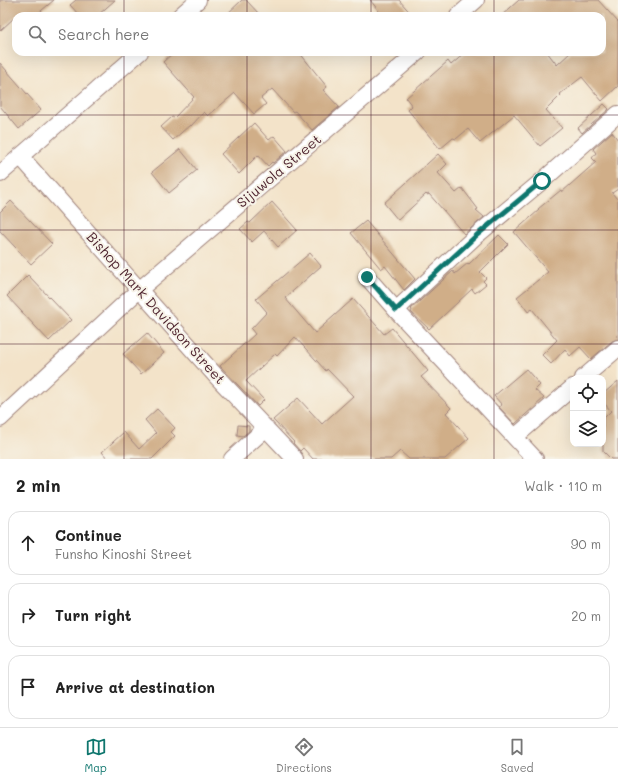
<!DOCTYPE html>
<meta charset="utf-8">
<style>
:root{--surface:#fff;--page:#f2f2f2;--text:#222;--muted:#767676;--line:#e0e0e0;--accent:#0f766e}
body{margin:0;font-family:Mali,sans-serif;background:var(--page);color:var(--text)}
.controls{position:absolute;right:12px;bottom:12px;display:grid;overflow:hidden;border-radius:8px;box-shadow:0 4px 16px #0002}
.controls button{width:36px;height:36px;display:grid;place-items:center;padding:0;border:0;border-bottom:1px solid var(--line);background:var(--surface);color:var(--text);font:20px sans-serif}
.stop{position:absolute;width:12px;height:12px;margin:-9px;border:3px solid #0f766e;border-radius:50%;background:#fff}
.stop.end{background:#0f766e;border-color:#fff;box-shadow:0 1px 4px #0008}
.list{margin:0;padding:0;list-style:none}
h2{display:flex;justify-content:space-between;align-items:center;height:52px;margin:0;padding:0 16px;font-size:17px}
h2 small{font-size:13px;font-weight:400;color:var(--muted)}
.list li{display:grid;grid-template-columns:26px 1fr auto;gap:12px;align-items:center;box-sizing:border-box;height:64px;margin:0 8px 8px;padding:0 8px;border:1px solid var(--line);border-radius:12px}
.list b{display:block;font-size:15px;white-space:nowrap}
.list p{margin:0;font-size:13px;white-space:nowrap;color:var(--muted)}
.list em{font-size:13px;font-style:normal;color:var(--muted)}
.icon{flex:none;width:22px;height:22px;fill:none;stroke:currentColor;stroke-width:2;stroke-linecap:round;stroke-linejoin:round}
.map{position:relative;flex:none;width:618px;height:459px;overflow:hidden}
.search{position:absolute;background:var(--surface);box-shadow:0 4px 16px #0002;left:12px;right:12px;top:12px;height:44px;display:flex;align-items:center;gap:10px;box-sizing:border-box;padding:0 14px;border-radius:12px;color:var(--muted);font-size:15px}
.sheet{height:268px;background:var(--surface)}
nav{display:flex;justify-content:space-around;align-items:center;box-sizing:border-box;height:56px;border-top:1px solid var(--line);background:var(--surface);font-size:11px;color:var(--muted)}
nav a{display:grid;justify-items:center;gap:2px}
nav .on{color:var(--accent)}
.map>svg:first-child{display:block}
.building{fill:#d0ae88}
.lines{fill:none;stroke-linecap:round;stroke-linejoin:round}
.minor-casing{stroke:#9e817a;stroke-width:18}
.minor{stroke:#fff;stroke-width:16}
.route{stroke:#0f766e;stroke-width:5}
.grid{fill:none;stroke:#4a1f2b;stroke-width:1;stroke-opacity:0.55}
.labels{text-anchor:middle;stroke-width:4;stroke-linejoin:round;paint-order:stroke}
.street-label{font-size:14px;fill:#4a1f2b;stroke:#f7f3e8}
</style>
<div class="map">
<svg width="618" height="459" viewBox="0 0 618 459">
<rect width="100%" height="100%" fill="#f7f3e8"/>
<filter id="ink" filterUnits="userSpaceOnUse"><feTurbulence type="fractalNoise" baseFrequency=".025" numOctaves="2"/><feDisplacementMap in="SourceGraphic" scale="8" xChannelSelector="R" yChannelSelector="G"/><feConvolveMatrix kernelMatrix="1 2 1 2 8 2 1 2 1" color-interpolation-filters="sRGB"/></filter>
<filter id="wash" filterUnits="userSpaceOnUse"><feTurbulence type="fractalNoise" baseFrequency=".012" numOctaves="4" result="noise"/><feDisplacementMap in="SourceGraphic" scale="16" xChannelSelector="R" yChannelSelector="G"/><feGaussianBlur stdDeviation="0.9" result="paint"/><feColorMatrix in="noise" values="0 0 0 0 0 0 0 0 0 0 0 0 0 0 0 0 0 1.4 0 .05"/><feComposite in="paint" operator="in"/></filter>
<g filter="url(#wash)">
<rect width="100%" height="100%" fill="#f3e3c9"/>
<g id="blocks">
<path class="building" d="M 0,0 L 54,0 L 35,16 L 16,16 L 0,31 Z
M 76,0 L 115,0 L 97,16 L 80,16 L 70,5 Z
M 242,0 L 246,0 L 261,16 L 225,16 Z
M 370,0 L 399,0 L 413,16 L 383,16 Z
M 519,0 L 598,0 L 618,22 L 618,86 L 602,101 L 582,77 L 560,94 L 561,95 L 546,110 L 562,128 L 540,146 L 514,115 L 480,143 L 468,129 L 456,139 L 453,138 L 440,149 L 408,110 L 412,106 L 406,98 L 448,61 L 451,65 L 466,52 L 547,52 L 557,65 L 571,52 L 602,52 L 602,16 L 501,16 Z
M 174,52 L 299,52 L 327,87 L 323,90 L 339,107 L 312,130 L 295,111 L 293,112 L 272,89 L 261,98 L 266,104 L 254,114 L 235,93 L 208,116 L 204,112 L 191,126 L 190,125 L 173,140 L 161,127 L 172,117 L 174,118 L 194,97 L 163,62 Z
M 0,63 L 41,110 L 19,129 L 0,106 Z
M 604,104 L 609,109 L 582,133 L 578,128 Z
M 254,123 L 269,140 L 274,136 L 287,151 L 273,163 L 272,162 L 268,166 L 258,155 L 239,174 L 221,154 Z
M 612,132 L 618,140 L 618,189 L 612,193 L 618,200 L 618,339 L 612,341 L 591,359 L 580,347 L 570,356 L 565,349 L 551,364 L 542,355 L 557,340 L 532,309 L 528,312 L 517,297 L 548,272 L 514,232 L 539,210 L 538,209 L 561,190 L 562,192 L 596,162 L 592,158 L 596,153 L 593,149 Z
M 180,149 L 197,170 L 169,193 L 152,172 Z
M 438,154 L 447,164 L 438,173 L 456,193 L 462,188 L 478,209 L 476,210 L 484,217 L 464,234 L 429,194 L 427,195 L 426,194 L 398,220 L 384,203 Z
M 11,201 L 52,244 L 31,264 L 0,231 L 0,212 Z
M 272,202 L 297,230 L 278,247 L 264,231 L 252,242 L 240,229 L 248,222 L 250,223 Z
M 366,221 L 415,279 L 404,290 L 385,266 L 381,269 L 351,233 Z
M 499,235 L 508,244 L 480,272 L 486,278 L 483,281 L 486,284 L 475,293 L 472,289 L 429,329 L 411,312 L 412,310 L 411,309 L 453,271 L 455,274 L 468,263 L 469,264 Z
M 310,253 L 321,266 L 285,298 L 315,333 L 353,299 L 384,334 L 392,328 L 428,371 L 421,377 L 451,408 L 446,413 L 469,438 L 445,459 L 409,459 L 400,451 L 391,459 L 313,459 L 303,448 L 300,451 L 293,443 L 294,442 L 273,420 L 298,398 L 322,424 L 353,396 L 327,369 L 326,371 L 295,337 L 277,356 L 275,354 L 246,381 L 264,400 L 258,406 L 220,366 L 255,334 L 251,329 L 267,312 L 256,299 Z
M 28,275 L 71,320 L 49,341 L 7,296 Z
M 147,333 L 164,353 L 141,374 L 123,354 Z
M 526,369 L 540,385 L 535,390 L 544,398 L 515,424 L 499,407 L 502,405 L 494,396 Z
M 618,381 L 618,459 L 611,459 L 603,451 L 603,419 L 611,411 L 603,402 L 603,394 Z
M 157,409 L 175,428 L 171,432 L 175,436 L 152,459 L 108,459 L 102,452 L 124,432 L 139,449 L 156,433 L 145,420 Z
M 238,425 L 249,426 L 249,431 L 243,436 L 237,435 Z"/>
</g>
</g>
<g filter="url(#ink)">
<use href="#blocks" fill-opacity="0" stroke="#9e817a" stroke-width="1"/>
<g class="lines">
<g class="minor-casing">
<path id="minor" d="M 180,16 L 198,0
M 458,16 L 476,0
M 20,156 L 216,376 L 295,459
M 0,174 L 140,52
M 367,277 L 396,310 L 535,459
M 396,310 L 477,235 L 542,181 L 618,114
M 583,378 L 618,348
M 0,419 L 139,290 L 418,52
M 515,437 L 573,387
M 232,459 L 266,428"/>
</g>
<use href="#minor" class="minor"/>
</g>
</g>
<g class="lines" filter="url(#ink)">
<path class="route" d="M 367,277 L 396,310 L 477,235 L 542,181"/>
</g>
<path class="grid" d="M 124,0 L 124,16M 247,0 L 247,16M 371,0 L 371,16M 494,0 L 494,16M 124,52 L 124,459M 247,52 L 247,459M 371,52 L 371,459M 494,52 L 494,459M 0,115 L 618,115M 0,230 L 618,230M 0,344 L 618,344"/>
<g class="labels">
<g class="street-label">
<text transform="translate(279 171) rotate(-40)" y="5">Sijuwola Street</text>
<text transform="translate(156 308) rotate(48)" y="5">Bishop Mark Davidson Street</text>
</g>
</g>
</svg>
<div class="controls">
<button><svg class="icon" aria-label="locate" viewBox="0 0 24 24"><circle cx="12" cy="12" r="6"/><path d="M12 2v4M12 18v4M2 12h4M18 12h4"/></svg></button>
<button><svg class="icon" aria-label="layers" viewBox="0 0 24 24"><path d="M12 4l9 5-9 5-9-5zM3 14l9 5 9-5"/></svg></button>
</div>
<div class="stop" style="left:542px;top:181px"></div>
<div class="stop end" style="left:367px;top:277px"></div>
<div class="search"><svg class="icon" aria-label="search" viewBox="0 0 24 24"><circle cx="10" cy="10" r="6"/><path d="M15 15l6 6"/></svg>Search here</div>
</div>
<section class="sheet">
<h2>2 min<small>Walk · 110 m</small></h2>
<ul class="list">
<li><svg class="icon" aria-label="ahead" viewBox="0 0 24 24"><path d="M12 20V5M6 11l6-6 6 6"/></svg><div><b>Continue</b><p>Funsho Kinoshi Street</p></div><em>90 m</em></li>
<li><svg class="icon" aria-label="right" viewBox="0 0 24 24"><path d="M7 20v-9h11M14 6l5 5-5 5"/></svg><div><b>Turn right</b></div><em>20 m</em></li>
<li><svg class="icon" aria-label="arrive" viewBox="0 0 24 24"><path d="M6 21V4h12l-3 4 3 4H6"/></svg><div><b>Arrive at destination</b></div></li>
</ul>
</section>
<nav>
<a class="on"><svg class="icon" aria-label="map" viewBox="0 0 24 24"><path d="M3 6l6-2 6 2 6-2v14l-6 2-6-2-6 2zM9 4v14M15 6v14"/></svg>Map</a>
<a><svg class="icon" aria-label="directions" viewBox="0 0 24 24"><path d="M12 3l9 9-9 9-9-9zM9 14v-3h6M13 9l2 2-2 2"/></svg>Directions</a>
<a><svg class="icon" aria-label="saved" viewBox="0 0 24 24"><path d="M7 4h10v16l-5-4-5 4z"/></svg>Saved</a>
</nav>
